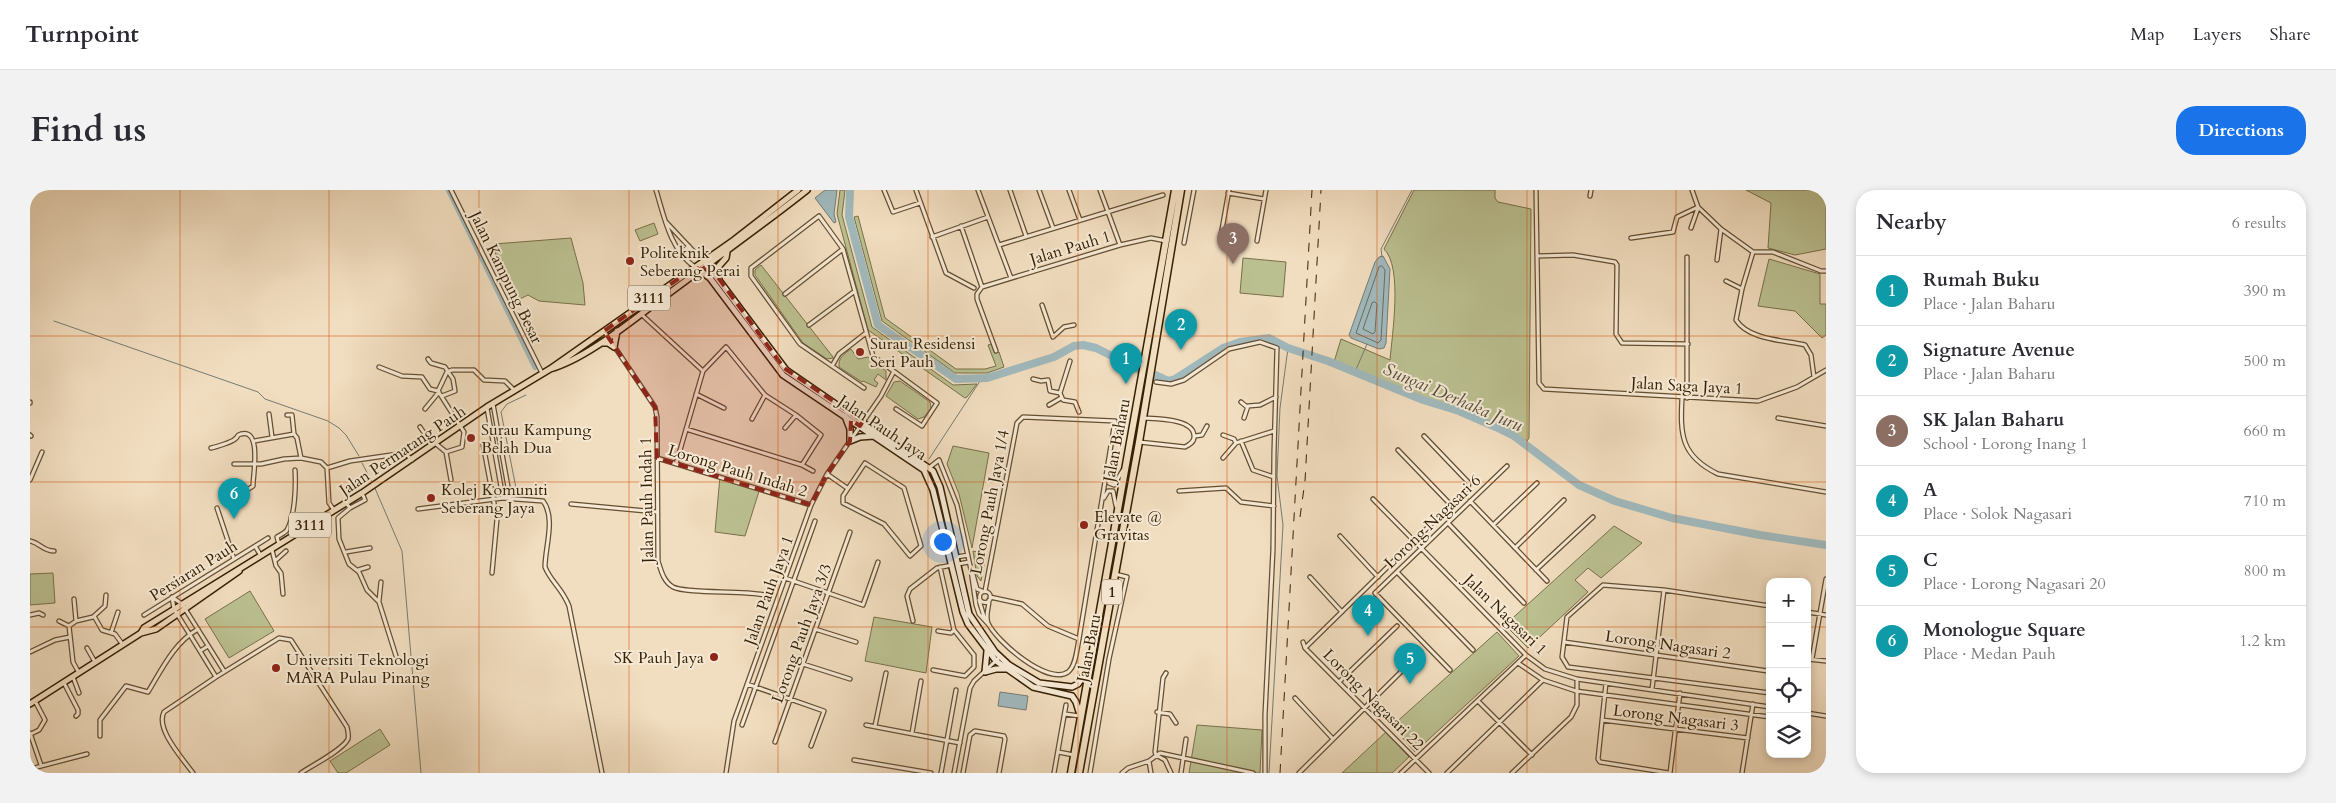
<!DOCTYPE html>
<meta charset="utf-8">
<style>
:root{--surface:#fff;--page:#f2f2f3;--text:#2b2b33;--muted:#7c7c81;--line:#e1e1e2;--accent:#1a73e8}
body{margin:0;font-family:Cardo,serif;background:var(--page);color:var(--text)}
.controls{position:absolute;right:15px;bottom:15px;display:grid;overflow:hidden;border-radius:10px;box-shadow:0 2px 8px #0003}
.controls button{width:45px;height:45px;display:grid;place-items:center;padding:0;border:0;border-bottom:1px solid var(--line);background:var(--surface);color:var(--text);font:25px sans-serif}
.you{position:absolute;left:912px;top:351px;width:18px;height:18px;margin:-12px;border:4px solid #fff;border-radius:50%;background:#1a73e8;box-shadow:0 0 0 8px #1a73e833}
.badge{display:grid;place-items:center;width:32px;height:32px;border-radius:50%;background:var(--accent);color:#fff;font-size:16px;font-weight:700}
.pin{position:absolute;translate:-50% -41px;filter:drop-shadow(0 1px 2px #0008)}
.pin::after{content:'';position:absolute;top:26px;width:18px;height:15px;background:inherit;clip-path:polygon(0 0,100% 0,50% 100%)}
.list{margin:0;padding:0;list-style:none}
h2{display:flex;justify-content:space-between;align-items:center;height:65px;margin:0;padding:0 20px;font-size:21px}
h2 small{font-size:16px;font-weight:400;color:var(--muted)}
.list li{display:grid;grid-template-columns:32px 1fr auto;gap:15px;align-items:center;box-sizing:border-box;height:70px;padding:0 20px;border-top:1px solid var(--line)}
.list b{display:block;font-size:19px;white-space:nowrap}
.list p{margin:0;font-size:16px;white-space:nowrap;color:var(--muted)}
.list em{font-size:16px;font-style:normal;color:var(--muted)}
.icon{flex:none;width:28px;height:28px;fill:none;stroke:currentColor;stroke-width:2;stroke-linecap:round;stroke-linejoin:round}
.map{position:relative;flex:none;width:1796px;height:583px;overflow:hidden;border-radius:20px}
header{display:flex;align-items:center;gap:30px;box-sizing:border-box;height:70px;padding:0 25px;background:var(--surface);border-bottom:1px solid var(--line)}
header strong{font-size:24px}
nav{display:flex;gap:28px;margin-inline-start:auto;font-size:18px}
.intro{display:flex;align-items:center;justify-content:space-between;box-sizing:border-box;height:120px;padding:0 30px}
h1{margin:0;font-size:35px}
.button{padding:12px 22px;border-radius:20px;background:var(--accent);color:#fff;font-size:18px;font-weight:700}
main{display:flex;gap:30px;padding:0 30px}
aside{flex:1;background:var(--surface);border-radius:20px;box-shadow:0 2px 8px #0003}
.map>svg:first-child{display:block}
.green{fill:#bbc091;stroke:#78704a}
.water{fill:#a0b9bd;stroke:#757c73}
.lines{fill:none;stroke-linecap:round;stroke-linejoin:round}
.shore{stroke:#6a6c60;stroke-width:1}
.stream{stroke:#757c73;stroke-width:1}
.canal{stroke:#a0b9bd;stroke-width:4.5}
.river{stroke:#a0b9bd;stroke-width:8}
.street-casing{stroke:#644f32;stroke-width:5.5}
.secondary-casing{stroke:#352003;stroke-width:8}
.primary-casing{stroke:#352003;stroke-width:8}
.highway-casing{stroke:#352003;stroke-width:9}
.street{stroke:#f6e9d5;stroke-width:3}
.secondary{stroke:#f6e9d5;stroke-width:5}
.primary{stroke:#f1ddbf;stroke-width:5}
.highway{stroke:#f1ddbf;stroke-width:6}
.rail{stroke:#352003;stroke-width:1;stroke-dasharray:9 9;stroke-linecap:butt}
.marked{fill:#8f2418;fill-opacity:0.2;stroke:#8f2418;stroke-width:4;stroke-dasharray:10 6;stroke-linejoin:round}
.grid{fill:none;stroke:#d6530b;stroke-width:1;stroke-opacity:0.55}
.poi-dot{fill:#8f2418;stroke:#f6e9d5;stroke-width:2}
.labels{text-anchor:middle;stroke-width:4;stroke-linejoin:round;paint-order:stroke}
.shield{fill:#f6e9d5;stroke:#6f5c42;stroke-width:1}
.shield-label{font-size:15px;font-weight:bold;fill:#352003}
.street-label{font-size:16px;fill:#352003;stroke:#f6e9d5}
.poi-label{font-size:16px;fill:#352003;stroke:#f6e9d5;text-anchor:start}
.water-label{font-size:18px;font-style:italic;fill:#554e3b;stroke:#f6e9d5}
</style>
<header>
<strong>Turnpoint</strong>
<nav><a>Map</a><a>Layers</a><a>Share</a></nav>
</header>
<div class="intro"><h1>Find us</h1><a class="button">Directions</a></div>
<main>
<div class="map">
<svg width="1796" height="583" viewBox="0 0 1796 583">
<rect width="100%" height="100%" fill="#f1ddbf"/>
<filter id="stains"><feTurbulence type="fractalNoise" baseFrequency=".004" numOctaves="4"/><feColorMatrix values="0 0 0 0 .2 0 0 0 0 .09 0 0 0 0 .02 0 0 0 .5 -.17"/></filter>
<radialGradient id="worn" r=".72"><stop offset=".6" stop-color="#630" stop-opacity="0"/><stop offset="1" stop-color="#630" stop-opacity=".3"/></radialGradient>
<path class="green" d="M 810,0 L 815,0 L 812,25 L 842,137 L 923,195 L 947,194 L 937,207 L 935,208 L 838,140 L 807,24 Z
M 1384,0 L 1465,0 L 1465,8 L 1468,12 L 1501,19 L 1499,248 L 1497,251 L 1483,243 L 1304,172 L 1311,149 L 1360,170 C 1362,145 1373,77 1354,59 Z
M 1716,0 L 1796,0 L 1796,59 L 1765,65 L 1738,58 L 1741,13 Z
M 828,26 L 855,128 L 926,179 L 955,179 L 966,176 L 958,155 L 962,154 L 965,163 L 969,162 L 974,177 L 957,183 L 925,183 L 852,131 L 824,27 Z
M 624,33 L 628,44 L 610,51 L 605,40 Z
M 541,48 L 553,93 L 555,115 L 509,111 L 498,105 L 482,113 L 469,82 L 464,54 Z
M 1213,68 L 1256,72 L 1253,107 L 1210,103 Z
M 1739,69 L 1790,84 L 1790,114 L 1796,114 L 1796,145 L 1792,148 L 1765,121 L 1728,116 Z
M 731,75 L 803,167 L 803,168 L 797,169 L 773,153 L 725,85 L 725,80 Z
M 821,159 L 828,169 L 838,167 L 856,181 L 856,190 L 848,184 L 844,190 L 848,193 L 846,197 L 833,191 L 832,192 L 809,177 C 808,168 814,164 821,159 Z
M 870,191 L 900,212 L 901,218 L 894,227 L 888,229 L 856,206 L 864,192 Z
M 923,256 L 959,263 L 942,358 L 929,304 L 917,274 Z
M 690,286 L 730,298 L 715,346 L 685,342 Z
M 1584,336 L 1612,353 L 1571,388 L 1558,378 L 1545,390 L 1558,402 L 1498,458 L 1475,435 Z
M 943,361 L 956,364 L 951,391 L 947,386 Z
M 23,383 L 25,413 L 0,415 L 0,384 Z
M 220,401 L 244,441 L 199,468 L 175,429 Z
M 844,427 L 902,437 L 896,483 L 835,471 Z
M 1467,442 L 1489,466 L 1385,562 L 1362,536 Z
M 1167,535 L 1232,540 L 1230,583 L 1159,583 Z
M 350,539 L 360,555 L 316,583 L 308,583 L 300,571 Z
M 1356,542 L 1379,567 L 1362,583 L 1312,583 Z"/>
<path class="water" d="M 795,0 L 807,0 L 804,24 L 806,32 L 804,33 L 785,8 Z
M 1353,66 L 1360,79 L 1356,153 L 1354,158 L 1349,159 L 1321,148 L 1319,145 L 1345,72 L 1349,67 Z
M 970,502 L 998,506 L 996,520 L 968,516 Z"/>
<g class="lines">
<path class="shore" d="M 1352,76 L 1355,80 L 1351,150 L 1348,153 L 1326,143 L 1349,77 Z
M 1345,112 L 1347,114 L 1345,142 L 1343,144 L 1333,139 L 1342,113 Z"/>
<path class="stream" d="M 1352,67 L 1351,59 L 1382,0
M 24,131 L 228,202 L 235,209 L 298,231 L 309,238 L 316,245 L 329,266
M 1325,182 L 1337,154
M 899,269 L 952,188
M 332,273 L 342,292
M 344,296 L 372,361 L 391,583
M 487,303 L 471,222 L 477,214 L 496,205
M 1239,583 L 1253,335 L 1247,286 L 1250,218 L 1258,158"/>
<path class="canal" d="M 418,0 L 505,178"/>
<path class="river" d="M 820,0 L 819,27 L 848,135 L 926,189 L 957,188 L 1024,167 L 1044,156 L 1053,155 L 1066,158 L 1110,180
M 1125,185 L 1138,191 L 1145,189 L 1193,158 L 1210,152 L 1239,148 L 1258,158 L 1298,171 L 1393,210 L 1429,221 L 1468,238 L 1484,246 L 1549,295 L 1585,311 L 1642,328 L 1730,345 L 1796,355"/>
<g class="street-casing">
<path id="street" d="M 421,0 L 512,183
M 626,0 C 634,26 640,60 665,77
M 854,0 L 863,22 L 890,13
M 886,0 L 916,83 L 944,98
M 948,0 L 981,88
M 980,0 L 996,46
M 1009,0 L 1023,38
M 1039,0 L 1050,30
M 1070,0 L 1090,55
M 1506,0 L 1509,193 L 1514,199 L 1728,211 L 1767,197 L 1796,180
M 1662,0 L 1668,17 L 1691,39 L 1723,62 L 1743,62 L 1791,81 L 1796,81
M 1198,3 L 1234,9
M 1560,6 L 1561,0
M 636,32 L 667,65 L 675,70
M 931,36 L 952,97
M 1661,38 L 1668,18
M 1191,45 L 1199,0
M 902,47 L 958,27
M 1601,48 L 1643,42 L 1647,27 L 1668,17
M 1227,51 L 1236,0
M 1154,53 L 1164,0
M 969,55 L 1133,5
M 1723,62 L 1712,99 L 1706,130 C 1719,150 1753,150 1775,155 L 1781,165 L 1784,187
M 651,63 L 659,56
M 1507,66 L 1543,65 L 1585,72 L 1587,75 L 1586,144 L 1592,153 L 1658,154
M 1657,67 L 1657,208
M 1687,70 L 1691,39
M 1696,91 L 1712,99
M 952,97 L 1090,55 L 1121,48 L 1136,51
M 952,97 L 947,104 L 947,109 L 966,161
M 755,104 L 813,59
M 1012,115 L 1023,147 L 1034,137 L 1044,135
M 611,124 L 673,181
M 779,135 L 825,101
M 574,141 L 625,217 L 627,227 L 628,371 C 631,380 633,391 643,397 C 657,404 714,400 735,405
M 398,169 L 401,173 L 415,177 L 423,189 L 425,201 L 412,206
M 802,176 L 809,164 L 836,143
M 349,177 L 372,186 L 392,187 L 400,199 L 408,201 L 434,242 L 432,257 L 416,262
M 1003,189 L 1011,191 L 1018,190 L 1020,201 L 1030,203 L 1033,210 L 1045,212 L 1049,222
M 1126,192 L 1141,194 L 1154,190 L 1199,159 L 1230,152 L 1247,158 L 1244,262 L 1243,359 L 1235,525 L 1235,583
M 834,198 L 770,154 L 721,86 L 721,78 L 789,26 L 813,59 L 843,166 L 907,213 L 892,236 L 866,219
M 408,201 L 417,182 L 422,180 L 444,180 L 454,190 L 475,191 L 484,200
M 1030,203 L 1040,171
M 666,204 L 694,218
M 1652,208 C 1650,245 1651,266 1688,284 L 1796,302
M 1211,212 L 1217,217
M 0,213 L 0,212
M 463,214 L 480,308
M 1019,215 L 1031,208
M 457,218 L 473,308
M 395,219 L 409,202
M 239,224 L 242,247
M 257,225 L 262,225 L 264,244
M 1214,228 L 1218,216 L 1230,215 L 1246,207
M 1748,228 L 1796,236
M 722,229 L 735,205
M 390,237 L 402,254
M 755,238 L 766,225
M 656,239 L 772,275 L 783,281
M 0,245 L 1,246
M 1193,245 L 1204,249 L 1206,253
M 1165,246 L 1172,245 L 1177,236
M 224,251 L 264,244 L 267,248 L 271,268 L 291,272 L 297,278
M 1211,251 L 1223,280 L 1244,287
M 1109,252 L 1155,257 C 1159,255 1165,252 1164,246 C 1164,228 1125,229 1112,228
M 405,253 L 416,262 L 421,290
M 453,254 L 467,329 L 462,383
M 181,258 C 186,257 202,252 205,249 C 210,245 205,246 211,244 C 232,238 223,285 223,296 L 217,300
M 1368,260 L 1421,315
M 627,268 L 781,315
M 1193,268 L 1206,253 L 1244,241
M 835,273 L 874,298 L 891,356 L 880,366 L 854,334 L 813,313 L 813,306 Z
M 204,274 L 231,274 L 254,269 L 271,268
M 646,274 L 673,181 L 696,157 L 735,205 L 766,225 L 791,245 L 772,275
M 900,277 L 909,270 L 927,315 L 941,380 L 946,415 L 949,424 L 959,435
M 297,278 L 320,271 L 375,263 L 382,270
M 297,278 L 299,313 L 304,320
M 797,284 L 817,298
M 1077,285 L 1079,293 L 1084,295 L 1093,280
M 0,290 L 12,262
M 1149,301 L 1196,298 L 1211,312 L 1244,316
M 1074,308 L 1078,301 L 1083,301 L 1086,316
M 1343,309 L 1496,465 L 1515,479 L 1547,489 L 1740,517
M 1440,311 L 1517,391
M 316,313 L 320,318 L 335,310 L 332,303
M 541,314 L 627,322
M 187,318 L 204,369
M 320,318 L 308,328 L 309,349 L 319,374 L 329,382 L 337,400 L 349,412 L 366,466
M 388,319 L 473,308 L 513,311 C 526,328 515,357 515,377 C 521,392 532,398 539,416 L 572,583
M 1418,333 L 1494,413
M 1463,335 L 1507,293
M 1310,346 L 1348,387
M 0,351 C 10,353 13,361 24,361
M 249,354 L 247,347 C 250,345 255,343 257,340 C 265,326 266,296 265,280
M 225,356 L 231,366
M 1485,358 L 1534,310
M 242,360 L 246,376 L 251,383 L 253,404
M 316,362 L 340,358
M 927,367 L 938,365
M 245,371 L 256,361
M 928,374 L 939,372
M 328,380 L 338,377
M 1506,380 L 1563,327
M 942,381 L 947,399 L 952,401
M 1367,382 L 1443,460
M 1280,387 L 1312,422
M 755,388 L 833,415 L 848,372
M 955,401 L 987,233 L 993,227 L 1085,231 L 1049,449 C 1047,458 1046,476 1038,482 C 1018,496 966,451 958,433 C 955,424 959,419 959,410
M949.5 407a5.5 5.5 0 1 1 11 0a5.5 5.5 0 1 1-11 0Z
M 142,407 L 152,414 L 194,481
M 142,407 L 144,419 L 186,487
M 960,407 L 992,414 L 1018,436 L 1049,449
M 44,409 L 46,431
M 949,410 L 955,430
M 349,411 L 351,392
M 1740,416 L 1634,400 L 1573,395 L 1537,427 L 1532,467 L 1538,477 L 1740,503
M 1777,422 L 1796,425
M 0,425 L 9,423 L 13,425
M 114,425 L 238,348
M 64,426 L 72,440 L 85,444 L 93,455
M 29,431 L 39,436
M 883,431 L 877,406 L 880,399 L 907,378 L 922,375
M 39,436 L 46,431 L 63,427 L 75,416 L 76,405
M 39,436 L 43,472 L 49,483
M 785,439 L 826,452
M 908,441 L 921,443 L 924,440
M 81,443 L 88,422
M 1273,452 L 1275,458 L 1399,583
M 1534,452 L 1738,481
M 57,458 L 65,472
M 1275,458 L 1438,298 L 1439,293 L 1394,246
M 170,461 L 178,456
M 0,462 L 25,450 L 40,447
M 1777,469 L 1796,471
M 1782,469 L 1796,389
M 1488,473 L 1513,490 L 1546,501 L 1740,527
M 773,474 L 820,489
M 903,480 L 935,486 L 944,477 L 944,465 L 924,440 L 910,377
M 1420,480 L 1345,403 L 1477,276
M 1136,483 L 1133,488 L 1125,562 L 1126,565 L 1135,570 L 1141,583
M 43,487 L 49,503
M 1309,492 L 1367,436
M 34,493 L 48,520 L 48,524 L 46,526
M 1576,493 L 1568,569 L 1570,572 L 1639,583
M 717,494 L 794,521 L 781,556
M 1622,499 L 1634,400
M 1265,508 L 1303,549
M 1448,511 L 1502,565
M 1127,522 L 1140,524 L 1146,533
M 1777,523 L 1796,526
M 1035,524 L 1050,526
M 1572,530 L 1718,548
M 712,535 L 785,331
M 836,535 L 930,553
M 845,536 L 856,483
M 0,543 L 11,575
M 882,543 L 891,491
M 1,544 L 9,540 L 15,530 L 5,511
M 70,546 L 70,530 L 96,496 L 118,502 C 132,479 144,453 168,439
M 745,552 L 820,342
M 1028,562 L 1044,565
M 824,570 L 901,583
M 1119,571 L 1121,583
M 0,579 L 57,564
M 163,583 C 153,569 125,539 134,522 L 186,487 L 249,448 L 261,450 L 317,537 C 318,541 319,545 318,549 C 313,560 281,576 271,583
M 696,583 L 704,531 L 781,315 L 797,284 L 851,206 L 863,183
M 911,583 L 926,500
M 924,583 L 940,498 L 944,491 L 970,467
M 933,583 L 940,545 L 945,541 L 974,546 L 975,549 L 969,583
M 1024,583 L 1036,515
M 1060,583 L 1079,469 L 1097,387 L 1085,384
M 1092,583 L 1098,578 L 1119,571 L 1130,563 L 1223,583
M 1151,583 L 1156,549
M 1269,583 L 1391,462
M 1371,583 L 1496,465
M 1417,583 L 1513,490
M 1482,583 L 1541,527 L 1547,515 L 1547,489
M 1640,583 L 1650,503
M 1712,583 L 1723,514"/>
</g>
<g class="secondary-casing">
<path id="secondary" d="M 676,73 L 756,180 L 903,281 L 910,297 L 939,424 L 965,462 L 979,475 L 1009,493 L 1042,497 L 1048,494 L 1060,476
M 667,78 L 680,88 L 753,185 L 894,280 L 903,300 L 933,422 L 938,434 L 966,471 L 1003,497 L 1042,506 L 1046,512 L 1050,525
M 815,226 L 820,239 L 820,251 L 830,247 L 844,246
M 955,482 L 957,461
M 955,482 L 966,479 L 976,479"/>
</g>
<g class="primary-casing">
<path id="primary" d="M 689,89 L 688,77 L 696,68 L 697,62
M 571,153 L 578,153 L 584,157 L 587,141
M 520,179 C 556,169 600,132 630,110 C 679,73 729,38 777,0
M 111,443 L 126,439 L 209,381
M 0,514 L 111,443 L 114,438 L 332,303 L 457,217 L 520,179 L 704,50 L 768,0"/>
</g>
<g class="highway-casing">
<path id="highway" d="M 1041,583 L 1145,0
M 1049,583 L 1109,252 L 1151,0"/>
</g>
<use href="#street" class="street"/>
<use href="#secondary" class="secondary"/>
<use href="#primary" class="primary"/>
<use href="#highway" class="highway"/>
<path class="rail" d="M 1270,327 L 1275,291 L 1291,0
M 1250,583 L 1282,0"/>
</g>
<path class="marked" d="M 679,75 L 754,178 L 833,231 L 830,236 L 821,230 L 820,251 L 797,284 L 781,315 L 627,268 L 625,217 L 574,141 L 665,77 L 671,80 Z"/>
<path class="grid" d="M 150,0 L 150,583M 299,0 L 299,583M 449,0 L 449,583M 599,0 L 599,583M 748,0 L 748,583M 898,0 L 898,583M 1048,0 L 1048,583M 1197,0 L 1197,583M 1347,0 L 1347,583M 1497,0 L 1497,583M 1646,0 L 1646,583M 0,146 L 1796,146M 0,292 L 1796,292M 0,437 L 1740,437M 1777,437 L 1796,437"/>
<g class="poi-dot">
<circle cx="600" cy="71" r="5"/>
<circle cx="830" cy="162" r="5"/>
<circle cx="441" cy="248" r="5"/>
<circle cx="401" cy="308" r="5"/>
<circle cx="1054" cy="335" r="5"/>
<circle cx="684" cy="467" r="5"/>
<circle cx="246" cy="478" r="5"/>
</g>
<g class="labels">
<g class="shield">
<rect x="598" y="95.5" width="42" height="25" rx="4"/>
<rect x="259" y="322.5" width="42" height="25" rx="4"/>
<rect x="1072" y="389.5" width="20" height="25" rx="4"/>
</g>
<g class="shield-label">
<text x="619" y="113">3111</text>
<text x="280" y="340">3111</text>
<text x="1082" y="407">1</text>
</g>
<g class="street-label">
<text transform="translate(1040 57) rotate(-17)" y="6">Jalan Pauh 1</text>
<text transform="translate(477 87) rotate(64)" y="6">Jalan Kampung Besar</text>
<text transform="translate(1657 195) rotate(3)" y="6">Jalan Saga Jaya 1</text>
<text transform="translate(853 237) rotate(34)" y="6">Jalan Pauh Jaya</text>
<text transform="translate(1086 250) rotate(-79)" y="6">Jalan Baharu</text>
<text transform="translate(372 260) rotate(-34)" y="6">Jalan Permatang Pauh</text>
<text transform="translate(708 280) rotate(17)" y="6">Lorong Pauh Indah 2</text>
<text transform="translate(616 310) rotate(-91)" y="6">Jalan Pauh Indah 1</text>
<text transform="translate(959 312) rotate(-79)" y="6">Lorong Pauh Jaya 1/4</text>
<text transform="translate(1402 331) rotate(-44)" y="6">Lorong Nagasari 6</text>
<text transform="translate(163 380) rotate(-32)" y="6">Persiaran Pauh</text>
<text transform="translate(738 400) rotate(-70)" y="6">Jalan Pauh Jaya 1</text>
<text transform="translate(1476 424) rotate(44)" y="6">Jalan Nagasari 1</text>
<text transform="translate(771 443) rotate(-70)" y="6">Lorong Pauh Jaya 3/3</text>
<text transform="translate(1638 454) rotate(8)" y="6">Lorong Nagasari 2</text>
<text transform="translate(1058 458) rotate(-79)" y="6">Jalan Baru</text>
<text transform="translate(1344 509) rotate(45)" y="6">Lorong Nagasari 22</text>
<text transform="translate(1646 527) rotate(7)" y="6">Lorong Nagasari 3</text>
</g>
<g class="poi-label">
<text x="610" y="68">Politeknik<tspan x="610" dy="18">Seberang Perai</tspan></text>
<text x="840" y="159">Surau Residensi<tspan x="840" dy="18">Seri Pauh</tspan></text>
<text x="451" y="245">Surau Kampung<tspan x="451" dy="18">Belah Dua</tspan></text>
<text x="411" y="305">Kolej Komuniti<tspan x="411" dy="18">Seberang Jaya</tspan></text>
<text x="1064" y="332">Elevate @<tspan x="1064" dy="18">Gravitas</tspan></text>
<text x="674" y="473" text-anchor="end">SK Pauh Jaya</text>
<text x="256" y="475">Universiti Teknologi<tspan x="256" dy="18">MARA Pulau Pinang</tspan></text>
</g>
<g class="water-label">
<text transform="translate(1423 207) rotate(23)" y="6">Sungai Derhaka Juru</text>
</g>
</g>
<rect width="100%" height="100%" filter="url(#stains)"/>
<rect width="100%" height="100%" fill="url(#worn)"/>
</svg>
<div class="controls">
<button>+</button>
<button>−</button>
<button><svg class="icon" aria-label="locate" viewBox="0 0 24 24"><circle cx="12" cy="12" r="6"/><path d="M12 2v4M12 18v4M2 12h4M18 12h4"/></svg></button>
<button><svg class="icon" aria-label="layers" viewBox="0 0 24 24"><path d="M12 4l9 5-9 5-9-5zM3 14l9 5 9-5"/></svg></button>
</div>
<div class="you"></div>
<div class="pin badge" style="left:1096px;top:194px;background:#0f9aa8">1</div>
<div class="pin badge" style="left:1151px;top:160px;background:#0f9aa8">2</div>
<div class="pin badge" style="left:1203px;top:74px;background:#8d6e63">3</div>
<div class="pin badge" style="left:1338px;top:446px;background:#0f9aa8">4</div>
<div class="pin badge" style="left:1380px;top:494px;background:#0f9aa8">5</div>
<div class="pin badge" style="left:204px;top:329px;background:#0f9aa8">6</div>
</div>
<aside>
<h2>Nearby<small>6 results</small></h2>
<ul class="list">
<li><span class="badge" style="background:#0f9aa8">1</span><div><b>Rumah Buku</b><p>Place · Jalan Baharu</p></div><em>390 m</em></li>
<li><span class="badge" style="background:#0f9aa8">2</span><div><b>Signature Avenue</b><p>Place · Jalan Baharu</p></div><em>500 m</em></li>
<li><span class="badge" style="background:#8d6e63">3</span><div><b>SK Jalan Baharu</b><p>School · Lorong Inang 1</p></div><em>660 m</em></li>
<li><span class="badge" style="background:#0f9aa8">4</span><div><b>A</b><p>Place · Solok Nagasari</p></div><em>710 m</em></li>
<li><span class="badge" style="background:#0f9aa8">5</span><div><b>C</b><p>Place · Lorong Nagasari 20</p></div><em>800 m</em></li>
<li><span class="badge" style="background:#0f9aa8">6</span><div><b>Monologue Square</b><p>Place · Medan Pauh</p></div><em>1.2 km</em></li>
</ul>
</aside>
</main>
